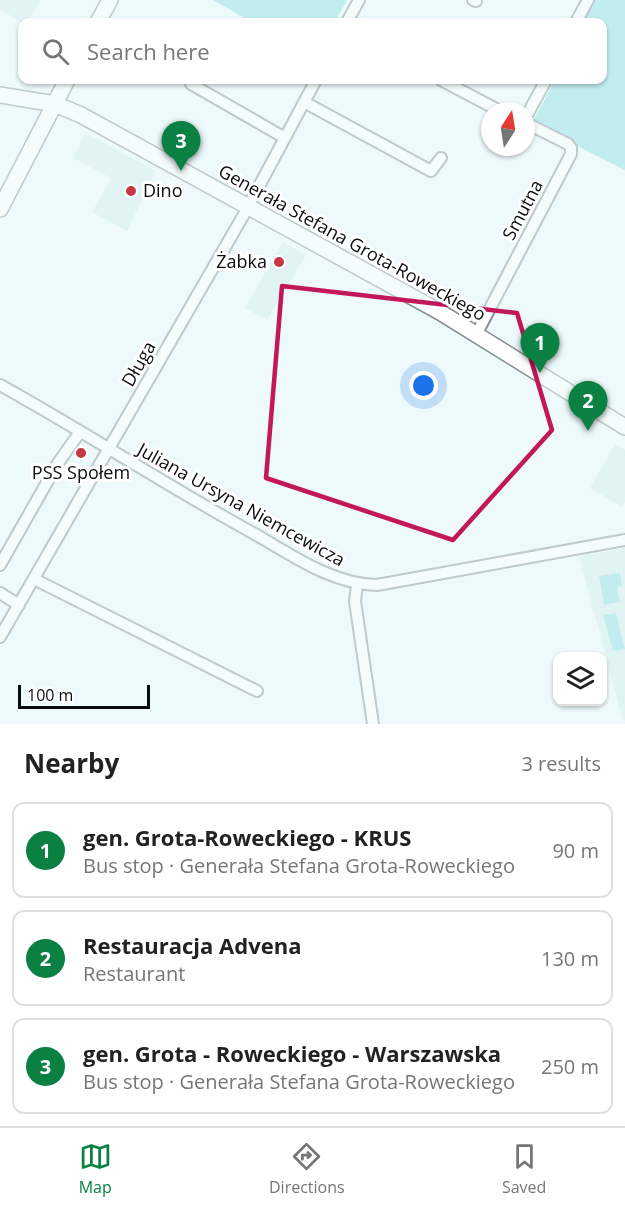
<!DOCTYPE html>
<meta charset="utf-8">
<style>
:root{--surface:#fff;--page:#f2f2f2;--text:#222;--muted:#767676;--line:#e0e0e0;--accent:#0b8043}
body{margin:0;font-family:"Open Sans",sans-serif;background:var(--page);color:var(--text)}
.controls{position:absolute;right:18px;bottom:18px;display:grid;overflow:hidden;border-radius:12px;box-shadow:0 2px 4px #0004}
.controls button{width:54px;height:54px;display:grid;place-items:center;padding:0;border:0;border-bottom:2px solid var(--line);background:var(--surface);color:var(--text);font:30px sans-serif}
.compass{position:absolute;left:481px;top:102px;width:54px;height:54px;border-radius:50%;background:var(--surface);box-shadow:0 2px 4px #0004;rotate:12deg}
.scale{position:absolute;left:18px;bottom:15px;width:132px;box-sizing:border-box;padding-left:6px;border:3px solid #090d0d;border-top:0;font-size:16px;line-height:21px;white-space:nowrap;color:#090d0d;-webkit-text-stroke:4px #fff;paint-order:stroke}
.you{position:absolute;left:424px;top:386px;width:21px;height:21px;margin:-15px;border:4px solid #fff;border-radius:50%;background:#1a73e8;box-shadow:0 0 0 9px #1a73e833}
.badge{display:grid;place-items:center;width:39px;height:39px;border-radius:50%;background:var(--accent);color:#fff;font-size:20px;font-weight:700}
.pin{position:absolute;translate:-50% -50px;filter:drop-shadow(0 2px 3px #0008)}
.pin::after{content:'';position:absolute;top:32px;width:21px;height:18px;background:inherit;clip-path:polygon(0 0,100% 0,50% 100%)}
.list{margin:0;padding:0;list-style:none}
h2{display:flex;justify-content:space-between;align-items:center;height:78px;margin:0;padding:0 24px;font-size:26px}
h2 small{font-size:20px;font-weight:400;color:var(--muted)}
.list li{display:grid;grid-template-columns:39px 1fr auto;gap:18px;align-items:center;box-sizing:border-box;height:96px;margin:0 12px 12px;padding:0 12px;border:2px solid var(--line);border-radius:12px}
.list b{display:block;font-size:22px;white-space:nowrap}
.list p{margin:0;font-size:20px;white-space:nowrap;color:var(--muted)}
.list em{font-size:20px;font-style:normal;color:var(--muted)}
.icon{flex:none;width:33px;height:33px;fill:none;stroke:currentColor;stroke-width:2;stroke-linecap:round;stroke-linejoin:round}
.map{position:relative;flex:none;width:625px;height:724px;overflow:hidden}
.search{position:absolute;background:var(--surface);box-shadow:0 2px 4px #0004;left:18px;right:18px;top:18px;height:66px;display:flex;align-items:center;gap:15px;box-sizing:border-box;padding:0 21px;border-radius:12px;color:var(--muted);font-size:22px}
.sheet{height:402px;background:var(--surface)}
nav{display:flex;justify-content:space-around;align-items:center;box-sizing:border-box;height:84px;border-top:2px solid var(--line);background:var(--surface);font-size:16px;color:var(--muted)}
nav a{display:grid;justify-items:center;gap:3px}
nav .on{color:var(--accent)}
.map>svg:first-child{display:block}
.built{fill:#d6eced}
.green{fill:#8fdee2}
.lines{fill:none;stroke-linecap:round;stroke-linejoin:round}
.street-casing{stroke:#869192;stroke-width:14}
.secondary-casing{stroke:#869192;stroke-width:18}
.street{stroke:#fff;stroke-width:10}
.secondary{stroke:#fff;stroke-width:15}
.marked{fill:none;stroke:#c2185b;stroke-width:4.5;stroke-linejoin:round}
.poi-dot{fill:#c73744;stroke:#fff;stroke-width:2}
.labels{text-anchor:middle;stroke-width:6;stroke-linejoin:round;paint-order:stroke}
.poi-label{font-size:18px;fill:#090d0d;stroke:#fff;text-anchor:start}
.street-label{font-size:18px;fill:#090d0d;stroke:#fff}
</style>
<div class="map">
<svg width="625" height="724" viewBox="0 0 625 724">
<rect width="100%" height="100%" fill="#edf9fa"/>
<path class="built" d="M 0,0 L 40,0 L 28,22 L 22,23 L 0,9 Z
M 86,133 L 156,171 L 127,231 L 92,212 L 111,178 L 75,159 L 74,155 Z
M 283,242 L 306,255 L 267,320 L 245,308 Z
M 615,444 L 625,450 L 625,501 L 622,507 L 590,488 Z
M 625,548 L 625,720 L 623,721 L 579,556 Z"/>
<path class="green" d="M 213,0 L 347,0 L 335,22 L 252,22 Z
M 594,0 L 625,0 L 625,170 L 532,123 L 555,80 L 602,80 L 602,22 L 582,22 Z
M 620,573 L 622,586 L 617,587 L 620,602 L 604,605 L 599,576 Z
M 616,613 L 625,649 L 613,651 L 603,615 Z"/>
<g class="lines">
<g class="street-casing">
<path id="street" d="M 473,0 L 476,1
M 347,22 L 359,0
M 576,22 L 588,0
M 441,80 L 500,111
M 191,84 L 285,138
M 304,102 L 431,171 L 441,158
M 526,117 L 546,80
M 477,333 L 571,154 L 571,148 L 568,144 L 526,123
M 0,385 C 85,432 167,486 253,533 C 292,555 331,584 377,585 L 625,540
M 0,565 L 58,463 L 80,432
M 34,579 L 257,691
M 357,585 L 355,601 L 373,724
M 0,593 L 19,605
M 0,637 L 243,216 L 316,80"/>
</g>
<g class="secondary-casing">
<path id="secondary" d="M 98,22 L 110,0
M 0,95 L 55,104 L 81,115 L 440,312 L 625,427
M 0,209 L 67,80"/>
</g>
<use href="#street" class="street"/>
<use href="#secondary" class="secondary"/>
</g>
<path d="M0 0H625V724H0ZM 282,286 L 517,313 L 552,430 L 453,540 L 266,478 Z" fill="#edf9fa" fill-opacity=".55" fill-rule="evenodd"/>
<path class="marked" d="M 282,286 L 517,313 L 552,430 L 453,540 L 266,478 Z"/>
<g class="poi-dot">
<circle cx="131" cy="191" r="6"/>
<circle cx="279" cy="262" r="6"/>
<circle cx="81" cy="453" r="6"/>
</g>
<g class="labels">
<g class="poi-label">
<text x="143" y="197">Dino</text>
<text x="267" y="268" text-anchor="end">Żabka</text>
<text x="81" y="479" text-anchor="middle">PSS Społem</text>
</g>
<g class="street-label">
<text transform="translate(523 210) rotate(-62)" y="6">Smutna</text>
<text transform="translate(352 243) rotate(29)" y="6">Generała Stefana Grota-Roweckiego</text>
<text transform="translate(139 364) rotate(-60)" y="6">Długa</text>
<text transform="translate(241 505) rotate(29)" y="6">Juliana Ursyna Niemcewicza</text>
</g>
</g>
</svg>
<div class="controls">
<button><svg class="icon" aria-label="layers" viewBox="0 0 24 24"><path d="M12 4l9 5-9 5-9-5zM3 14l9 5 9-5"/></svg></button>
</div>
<svg class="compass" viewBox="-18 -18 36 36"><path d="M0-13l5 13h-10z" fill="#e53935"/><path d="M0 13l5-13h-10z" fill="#767676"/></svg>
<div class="scale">100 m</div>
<div class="you"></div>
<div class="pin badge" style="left:540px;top:373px">1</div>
<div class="pin badge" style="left:588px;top:431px">2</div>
<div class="pin badge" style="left:181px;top:171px">3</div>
<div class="search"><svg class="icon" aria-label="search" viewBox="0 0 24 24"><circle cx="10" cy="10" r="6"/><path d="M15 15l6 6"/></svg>Search here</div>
</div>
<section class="sheet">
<h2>Nearby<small>3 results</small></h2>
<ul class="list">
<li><span class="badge">1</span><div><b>gen. Grota-Roweckiego - KRUS</b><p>Bus stop · Generała Stefana Grota-Roweckiego</p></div><em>90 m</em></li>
<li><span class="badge">2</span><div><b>Restauracja Advena</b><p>Restaurant</p></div><em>130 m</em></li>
<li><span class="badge">3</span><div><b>gen. Grota - Roweckiego - Warszawska</b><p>Bus stop · Generała Stefana Grota-Roweckiego</p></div><em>250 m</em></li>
</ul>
</section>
<nav>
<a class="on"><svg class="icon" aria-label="map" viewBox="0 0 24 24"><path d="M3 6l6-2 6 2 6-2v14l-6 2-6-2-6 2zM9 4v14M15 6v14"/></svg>Map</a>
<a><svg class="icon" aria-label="directions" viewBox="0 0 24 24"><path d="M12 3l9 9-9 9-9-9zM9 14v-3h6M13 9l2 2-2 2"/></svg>Directions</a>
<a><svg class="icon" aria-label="saved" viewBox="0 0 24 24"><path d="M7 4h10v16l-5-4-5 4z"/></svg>Saved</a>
</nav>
